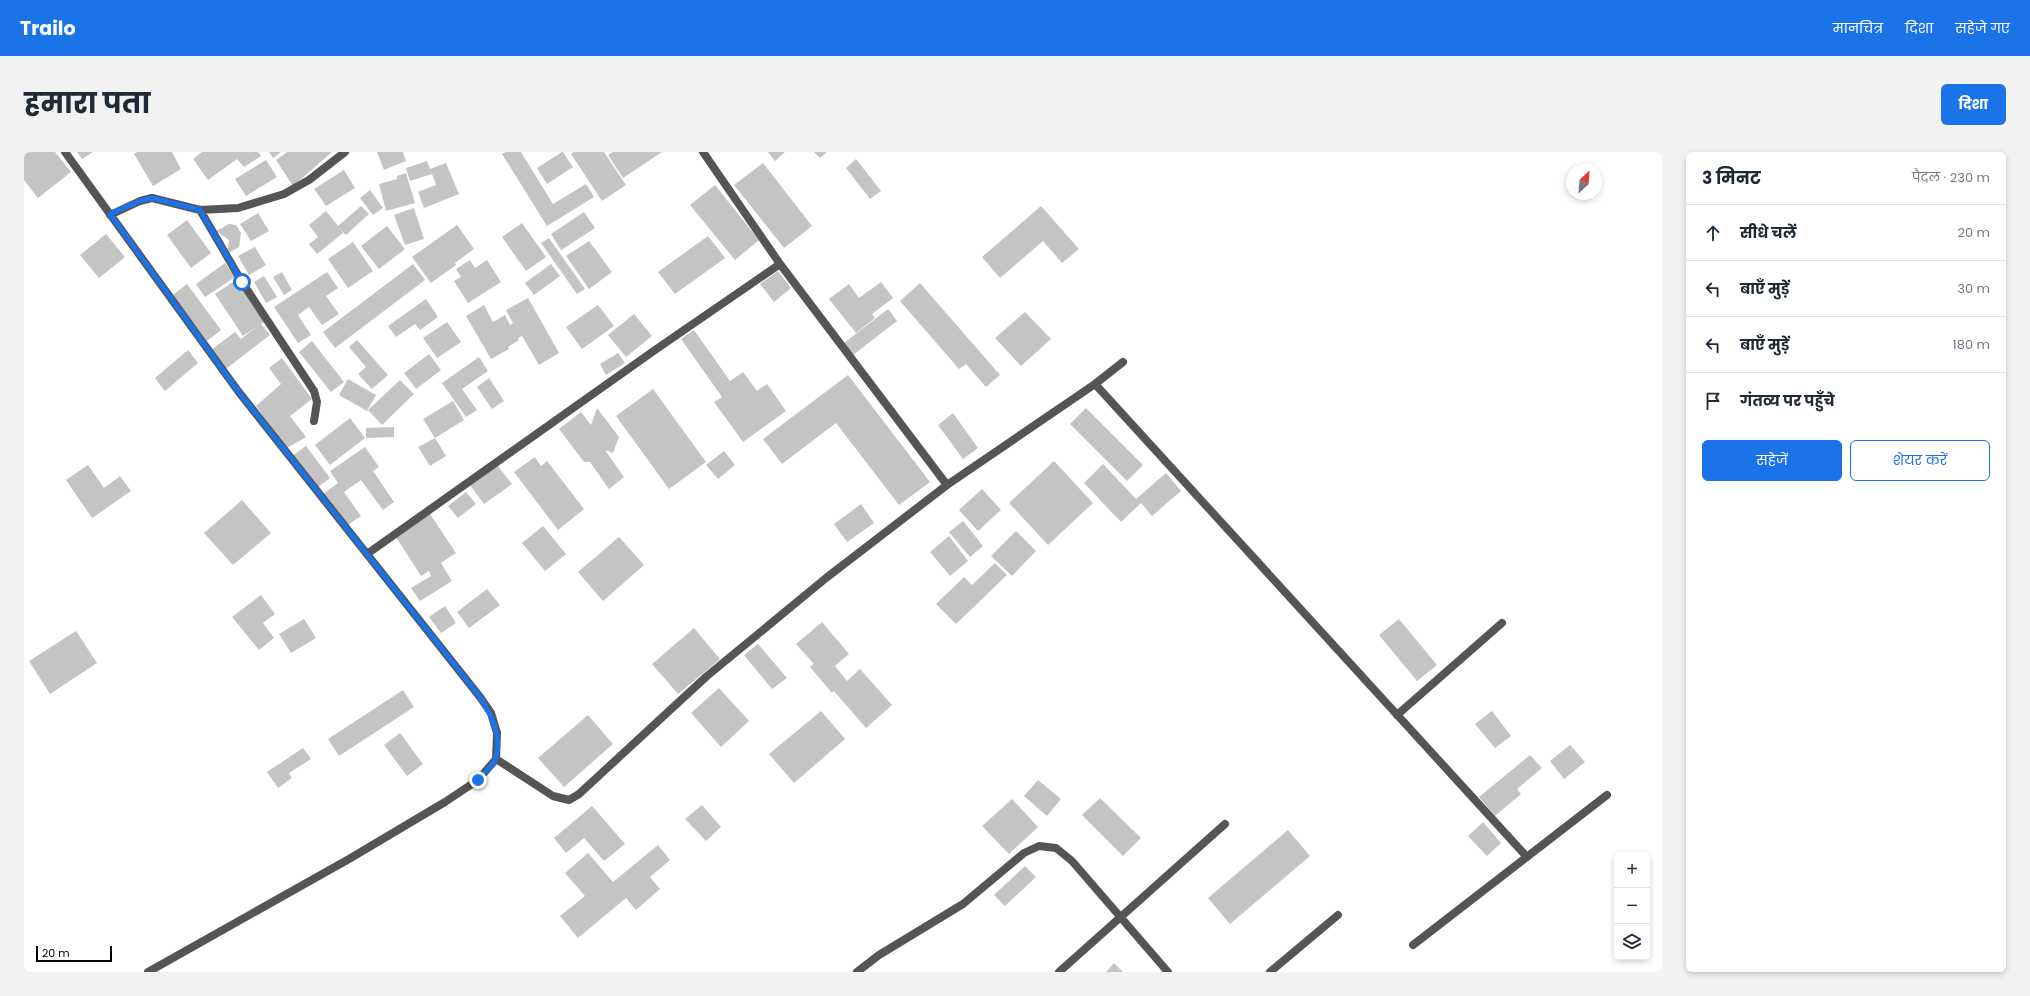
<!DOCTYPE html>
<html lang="hi">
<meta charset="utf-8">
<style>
:root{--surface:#fff;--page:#f2f2f3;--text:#1f2937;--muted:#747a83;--line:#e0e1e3;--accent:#1a73e8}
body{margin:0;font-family:Poppins,"Noto Sans Devanagari",sans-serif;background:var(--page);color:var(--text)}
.controls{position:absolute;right:12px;bottom:12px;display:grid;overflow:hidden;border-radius:6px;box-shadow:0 2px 6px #0003}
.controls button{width:36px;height:36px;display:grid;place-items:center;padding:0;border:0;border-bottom:1px solid var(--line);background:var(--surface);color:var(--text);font:20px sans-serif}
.compass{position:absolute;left:1542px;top:12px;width:36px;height:36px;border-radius:50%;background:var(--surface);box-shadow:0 2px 6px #0003;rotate:26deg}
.scale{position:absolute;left:12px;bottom:10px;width:76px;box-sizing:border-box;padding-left:4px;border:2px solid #000;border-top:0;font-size:11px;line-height:14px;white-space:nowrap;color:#000;-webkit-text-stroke:3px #fff;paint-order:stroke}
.stop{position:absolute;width:12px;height:12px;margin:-9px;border:3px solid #1a73e8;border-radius:50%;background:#fff}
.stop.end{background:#1a73e8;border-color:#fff;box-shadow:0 1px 4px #0008}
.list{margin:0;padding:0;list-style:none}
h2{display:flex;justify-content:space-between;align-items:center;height:52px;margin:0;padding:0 16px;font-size:17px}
h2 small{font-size:13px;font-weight:400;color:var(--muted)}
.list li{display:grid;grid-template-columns:26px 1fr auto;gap:12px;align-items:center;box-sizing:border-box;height:56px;padding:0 16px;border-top:1px solid var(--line)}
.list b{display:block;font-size:15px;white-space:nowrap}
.list em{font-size:13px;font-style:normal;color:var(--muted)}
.actions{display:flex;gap:8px;padding:12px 16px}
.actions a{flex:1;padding:9px 0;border:1px solid var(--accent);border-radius:6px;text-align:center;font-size:14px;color:var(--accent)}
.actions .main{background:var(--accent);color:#fff}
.icon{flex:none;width:22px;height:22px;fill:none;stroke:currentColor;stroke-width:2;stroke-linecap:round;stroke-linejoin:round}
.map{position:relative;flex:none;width:1638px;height:820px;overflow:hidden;border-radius:6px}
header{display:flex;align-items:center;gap:24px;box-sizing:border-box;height:56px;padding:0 20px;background:var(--accent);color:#fff}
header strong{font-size:19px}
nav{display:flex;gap:22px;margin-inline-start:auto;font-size:14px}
.intro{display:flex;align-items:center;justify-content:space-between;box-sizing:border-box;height:96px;padding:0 24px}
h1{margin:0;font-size:28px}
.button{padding:10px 18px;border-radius:6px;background:var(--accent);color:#fff;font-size:14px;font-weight:700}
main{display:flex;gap:24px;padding:0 24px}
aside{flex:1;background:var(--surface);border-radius:6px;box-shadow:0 2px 6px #0003}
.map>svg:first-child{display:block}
.building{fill:#c4c4c4}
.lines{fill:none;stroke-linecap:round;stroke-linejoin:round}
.service{stroke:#555;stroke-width:8}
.minor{stroke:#555;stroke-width:8}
.route{stroke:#1a73e8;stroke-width:5}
</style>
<header>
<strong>Trailo</strong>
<nav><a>मानचित्र</a><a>दिशा</a><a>सहेजे गए</a></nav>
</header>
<div class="intro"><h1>हमारा पता</h1><a class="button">दिशा</a></div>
<main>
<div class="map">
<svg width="1638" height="820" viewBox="0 0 1638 820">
<rect width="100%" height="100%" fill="#fff"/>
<path class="building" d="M 0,0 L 31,0 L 47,20 L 14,46 L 0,28 Z
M 53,0 L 69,0 L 58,7 Z
M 113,0 L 148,0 L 157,17 L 129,34 L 110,2 Z
M 178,0 L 234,0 L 237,4 L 220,15 L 213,7 L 184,28 L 169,7 Z
M 245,0 L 257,0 L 249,6 Z
M 263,0 L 308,0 L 269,34 L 252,8 Z
M 353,0 L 379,0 L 382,9 L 360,18 Z
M 482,0 L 497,0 L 529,52 L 562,32 L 570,45 L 523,74 L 478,2 Z
M 538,0 L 539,0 L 549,15 L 523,32 L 513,16 Z
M 550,0 L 580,0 L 602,33 L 578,49 L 547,2 Z
M 589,0 L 638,0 L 599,26 L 584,3 Z
M 744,0 L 761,0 L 751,9 Z
M 790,0 L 803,0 L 796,6 Z
M 832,7 L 857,39 L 846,47 L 822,16 Z
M 242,8 L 253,25 L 222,44 L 211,27 Z
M 403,9 L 406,17 L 422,11 L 435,42 L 400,56 L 394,40 L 412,33 L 408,22 L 386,29 L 382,16 Z
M 739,11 L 788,74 L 760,96 L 710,33 Z
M 320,18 L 331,36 L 302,54 L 290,37 Z
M 382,21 L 391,51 L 362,59 L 355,32 L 373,27 L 373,24 Z
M 691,33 L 735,88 L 711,108 L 666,53 Z
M 346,38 L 359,56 L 349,63 L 336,46 Z
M 337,54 L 345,62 L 322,83 L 315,76 L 319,81 L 293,102 L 285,92 L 294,85 L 285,73 L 302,59 L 314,74 Z
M 1017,54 L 1055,97 L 1038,111 L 1019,89 L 976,126 L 958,105 Z
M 390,56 L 400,87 L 381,93 L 370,63 Z
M 560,60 L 571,76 L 537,98 L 527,82 Z
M 234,61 L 245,79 L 227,89 L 216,72 Z
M 163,68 L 187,101 L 167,116 L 143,83 Z
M 498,71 L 522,105 L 502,119 L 478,85 Z
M 205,72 L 212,73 L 217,81 L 215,95 L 203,102 L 205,88 L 192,79 Z
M 433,73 L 450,97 L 431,111 L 432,113 L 407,131 L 388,105 Z
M 363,74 L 381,97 L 355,117 L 337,94 Z
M 82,82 L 101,105 L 75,126 L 56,103 Z
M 684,84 L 701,106 L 651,142 L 634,120 Z
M 525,86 L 561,137 L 553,142 L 517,91 Z
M 565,89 L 588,120 L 565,137 L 542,104 Z
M 329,90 L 349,119 L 324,136 L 304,107 Z
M 231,95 L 242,113 L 225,123 L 214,104 Z
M 446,108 L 451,116 L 463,108 L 477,130 L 444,151 L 430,129 L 437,125 L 432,117 Z
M 201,111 L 211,125 L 181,145 L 172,132 Z
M 389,112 L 401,128 L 311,196 L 299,180 Z
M 527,112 L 536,124 L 510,143 L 501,131 Z
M 754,119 L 767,136 L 750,150 L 736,132 Z
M 258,120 L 268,138 L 260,143 L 249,125 Z
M 303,120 L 314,136 L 302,144 L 315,162 L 298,173 L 285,155 L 274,163 L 287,183 L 274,191 L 250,155 Z
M 240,124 L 253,145 L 242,151 L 230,130 Z
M 212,128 L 240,170 L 237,172 L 246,183 L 202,217 L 187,198 L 211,180 L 217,187 L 234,174 L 219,184 L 191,142 Z
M 857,130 L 869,146 L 848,162 L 851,166 L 832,181 L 805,147 L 825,132 L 835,146 Z
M 896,131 L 976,223 L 962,235 L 942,212 L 935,217 L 876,149 Z
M 163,132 L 197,178 L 183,189 L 149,143 Z
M 504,146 L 535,201 L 515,213 L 498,184 L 494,186 L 495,188 L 484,195 L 485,197 L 467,207 L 442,164 L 460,153 L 469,170 L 481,163 L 486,173 L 489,171 L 482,158 Z
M 402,147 L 414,165 L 396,178 L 391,172 L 372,185 L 364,174 Z
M 574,153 L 590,174 L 558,197 L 542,175 Z
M 864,157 L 873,169 L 829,203 L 820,191 Z
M 1001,160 L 1027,187 L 997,214 L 971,186 Z
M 610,162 L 628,184 L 602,205 L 584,183 Z
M 423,170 L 437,190 L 413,206 L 399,186 Z
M 670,178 L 706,229 L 719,220 L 733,239 L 743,232 L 762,259 L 719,290 L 690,250 L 698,245 L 657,187 Z
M 333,188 L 364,223 L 348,237 L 334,222 L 342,215 L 325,195 Z
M 288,189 L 320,230 L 307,240 L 275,200 Z
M 164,198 L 174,211 L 141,239 L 131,226 Z
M 594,201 L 601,211 L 582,223 L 576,212 Z
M 405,202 L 417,218 L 392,237 L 380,221 Z
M 455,205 L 464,219 L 438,237 L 453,258 L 442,265 L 418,231 Z
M 258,206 L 288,247 L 266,264 L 282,285 L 263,296 L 232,254 L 257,232 L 245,216 Z
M 824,223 L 906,330 L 875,353 L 812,271 L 758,312 L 739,287 Z
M 465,226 L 480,249 L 468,257 L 453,235 Z
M 324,227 L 352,243 L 343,259 L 315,243 Z
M 376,228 L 390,242 L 358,273 L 344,258 Z
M 629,237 L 682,310 L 645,337 L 592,264 Z
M 429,249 L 440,268 L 411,286 L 422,304 L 406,314 L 394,295 L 411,286 L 399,267 Z
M 573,256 L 595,285 L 589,301 L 581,298 L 600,325 L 585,337 L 566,310 L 560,310 L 535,277 L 557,260 L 567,273 Z
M 1062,256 L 1119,313 L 1103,329 L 1046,272 Z
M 929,261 L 954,296 L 939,307 L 914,273 Z
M 326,266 L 341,286 L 306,313 L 291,293 Z
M 370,275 L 370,285 L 342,286 L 342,276 Z
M 282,294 L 306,326 L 293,336 L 268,304 Z
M 341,295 L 355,315 L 349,319 L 370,350 L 359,358 L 337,328 L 320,340 L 337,364 L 322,374 L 299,342 L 314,331 L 306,319 Z
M 700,299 L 711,313 L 694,327 L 682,313 Z
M 511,305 L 517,314 L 523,309 L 560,357 L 534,378 L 490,320 Z
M 1030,309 L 1069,351 L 1024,393 L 985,351 Z
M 1079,312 L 1112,347 L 1142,321 L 1157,339 L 1128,364 L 1117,351 L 1097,370 L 1060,331 Z
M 64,313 L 80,336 L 96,324 L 107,339 L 68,366 L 42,328 Z
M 473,313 L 488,332 L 460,352 L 446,333 Z
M 958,337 L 977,358 L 954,379 L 935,358 Z
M 442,340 L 452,352 L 434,366 L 424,354 Z
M 218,348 L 247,381 L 209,413 L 180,381 Z
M 837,352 L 850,371 L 823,390 L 810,372 Z
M 406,362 L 432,401 L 417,411 L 428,429 L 396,449 L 387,436 L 407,424 L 405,419 L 397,424 L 372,385 Z
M 939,369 L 959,394 L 946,405 L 925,380 Z
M 519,374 L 542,402 L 521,419 L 498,391 Z
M 992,379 L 1012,399 L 988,424 L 967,404 Z
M 925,384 L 944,409 L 926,424 L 906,400 Z
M 595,385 L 620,413 L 579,449 L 554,420 Z
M 971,411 L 983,423 L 932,472 L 912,452 L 940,425 L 948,433 Z
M 463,437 L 476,453 L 445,476 L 433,460 Z
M 237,443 L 251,462 L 239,471 L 250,486 L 235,498 L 208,465 Z
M 421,454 L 432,471 L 417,481 L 405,465 Z
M 280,467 L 292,486 L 267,501 L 255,482 Z
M 1375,467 L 1413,513 L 1393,529 L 1355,483 Z
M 798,470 L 825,502 L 811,514 L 823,529 L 836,517 L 868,553 L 842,576 L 810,539 L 808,541 L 786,515 L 790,512 L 772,492 Z
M 670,476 L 696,507 L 654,542 L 628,512 Z
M 52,479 L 73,511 L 26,542 L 5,509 Z
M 734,492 L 763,526 L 748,537 L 720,503 Z
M 695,536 L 725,569 L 697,595 L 667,561 Z
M 379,538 L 390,555 L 315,604 L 304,587 Z
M 797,559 L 821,587 L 770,631 L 745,602 Z
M 1468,559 L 1487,584 L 1471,596 L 1451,572 Z
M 564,563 L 589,592 L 540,635 L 514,606 Z
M 376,581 L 399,612 L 383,624 L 360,593 Z
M 1546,593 L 1561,610 L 1540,627 L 1526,609 Z
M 279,596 L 287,607 L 265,621 L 268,626 L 254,636 L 243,620 Z
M 1506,603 L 1518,616 L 1493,637 L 1497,642 L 1471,664 L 1455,645 Z
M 1014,628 L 1037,647 L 1023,664 L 1000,644 Z
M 1076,646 L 1117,686 L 1099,704 L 1058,663 Z
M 988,647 L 1014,675 L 985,702 L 958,674 Z
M 678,653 L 697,675 L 682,689 L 661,667 Z
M 568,654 L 601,692 L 580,709 L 560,686 L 542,701 L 530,686 Z
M 1459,670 L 1477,691 L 1463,704 L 1444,684 Z
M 1264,678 L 1286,704 L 1206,772 L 1184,746 Z
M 634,693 L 646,708 L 626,725 L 636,737 L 612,758 L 602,746 L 554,786 L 536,764 L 561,744 L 541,721 L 564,701 L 589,730 Z
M 1001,714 L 1012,725 L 981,754 L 970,743 Z
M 1090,811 L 1099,820 L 1082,820 Z"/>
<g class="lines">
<path class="service" d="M 1373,563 L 1478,471"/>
<path class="minor" d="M 41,0 L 214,239 L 456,545 L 467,561 L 473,581 L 472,607 L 454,628 L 421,650 L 325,707 L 124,820
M 679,0 L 756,112 L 923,333
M 176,58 L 218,130 L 290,239 L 293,250 L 290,269
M 86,63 L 116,49 L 128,46 L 176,58 L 214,56 L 260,42 L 285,28 L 321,0
M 1071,232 L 1503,705
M 343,402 L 631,198 L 756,112
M 472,607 L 529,644 L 545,648 L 555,642 L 683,524 L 802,426 L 923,333 L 1071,232 L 1099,210
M 1389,793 L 1583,643
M 833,820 L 855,803 L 939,752 L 1000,701 L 1015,694 L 1032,696 L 1048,709 L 1144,820
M 1035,820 L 1201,672
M 1246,820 L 1314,763"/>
</g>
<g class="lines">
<path class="route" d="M 218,130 L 176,58 L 128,46 L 116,49 L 86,62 L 214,239 L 456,545 C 468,563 478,584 472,606 C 470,613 459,622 454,628"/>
</g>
</svg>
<div class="controls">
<button>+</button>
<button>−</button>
<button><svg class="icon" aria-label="layers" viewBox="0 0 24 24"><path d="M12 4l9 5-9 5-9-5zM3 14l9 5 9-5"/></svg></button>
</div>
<svg class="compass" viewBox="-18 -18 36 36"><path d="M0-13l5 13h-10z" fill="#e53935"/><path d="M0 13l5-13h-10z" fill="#747a83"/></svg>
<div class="scale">20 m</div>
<div class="stop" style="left:218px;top:130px"></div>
<div class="stop end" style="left:454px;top:628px"></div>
</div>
<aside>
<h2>3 मिनट<small>पैदल · 230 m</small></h2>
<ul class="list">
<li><svg class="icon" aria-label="ahead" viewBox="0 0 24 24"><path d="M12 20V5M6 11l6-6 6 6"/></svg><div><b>सीधे चलें</b></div><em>20 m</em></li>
<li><svg class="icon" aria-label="left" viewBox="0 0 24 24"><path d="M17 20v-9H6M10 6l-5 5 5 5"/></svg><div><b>बाएँ मुड़ें</b></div><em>30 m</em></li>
<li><svg class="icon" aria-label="left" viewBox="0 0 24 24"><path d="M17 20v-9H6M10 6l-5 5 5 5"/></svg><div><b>बाएँ मुड़ें</b></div><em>180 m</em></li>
<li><svg class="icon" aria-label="arrive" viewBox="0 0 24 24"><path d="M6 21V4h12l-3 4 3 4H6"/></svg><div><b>गंतव्य पर पहुँचे</b></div></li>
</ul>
<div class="actions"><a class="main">सहेजें</a><a>शेयर करें</a></div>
</aside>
</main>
